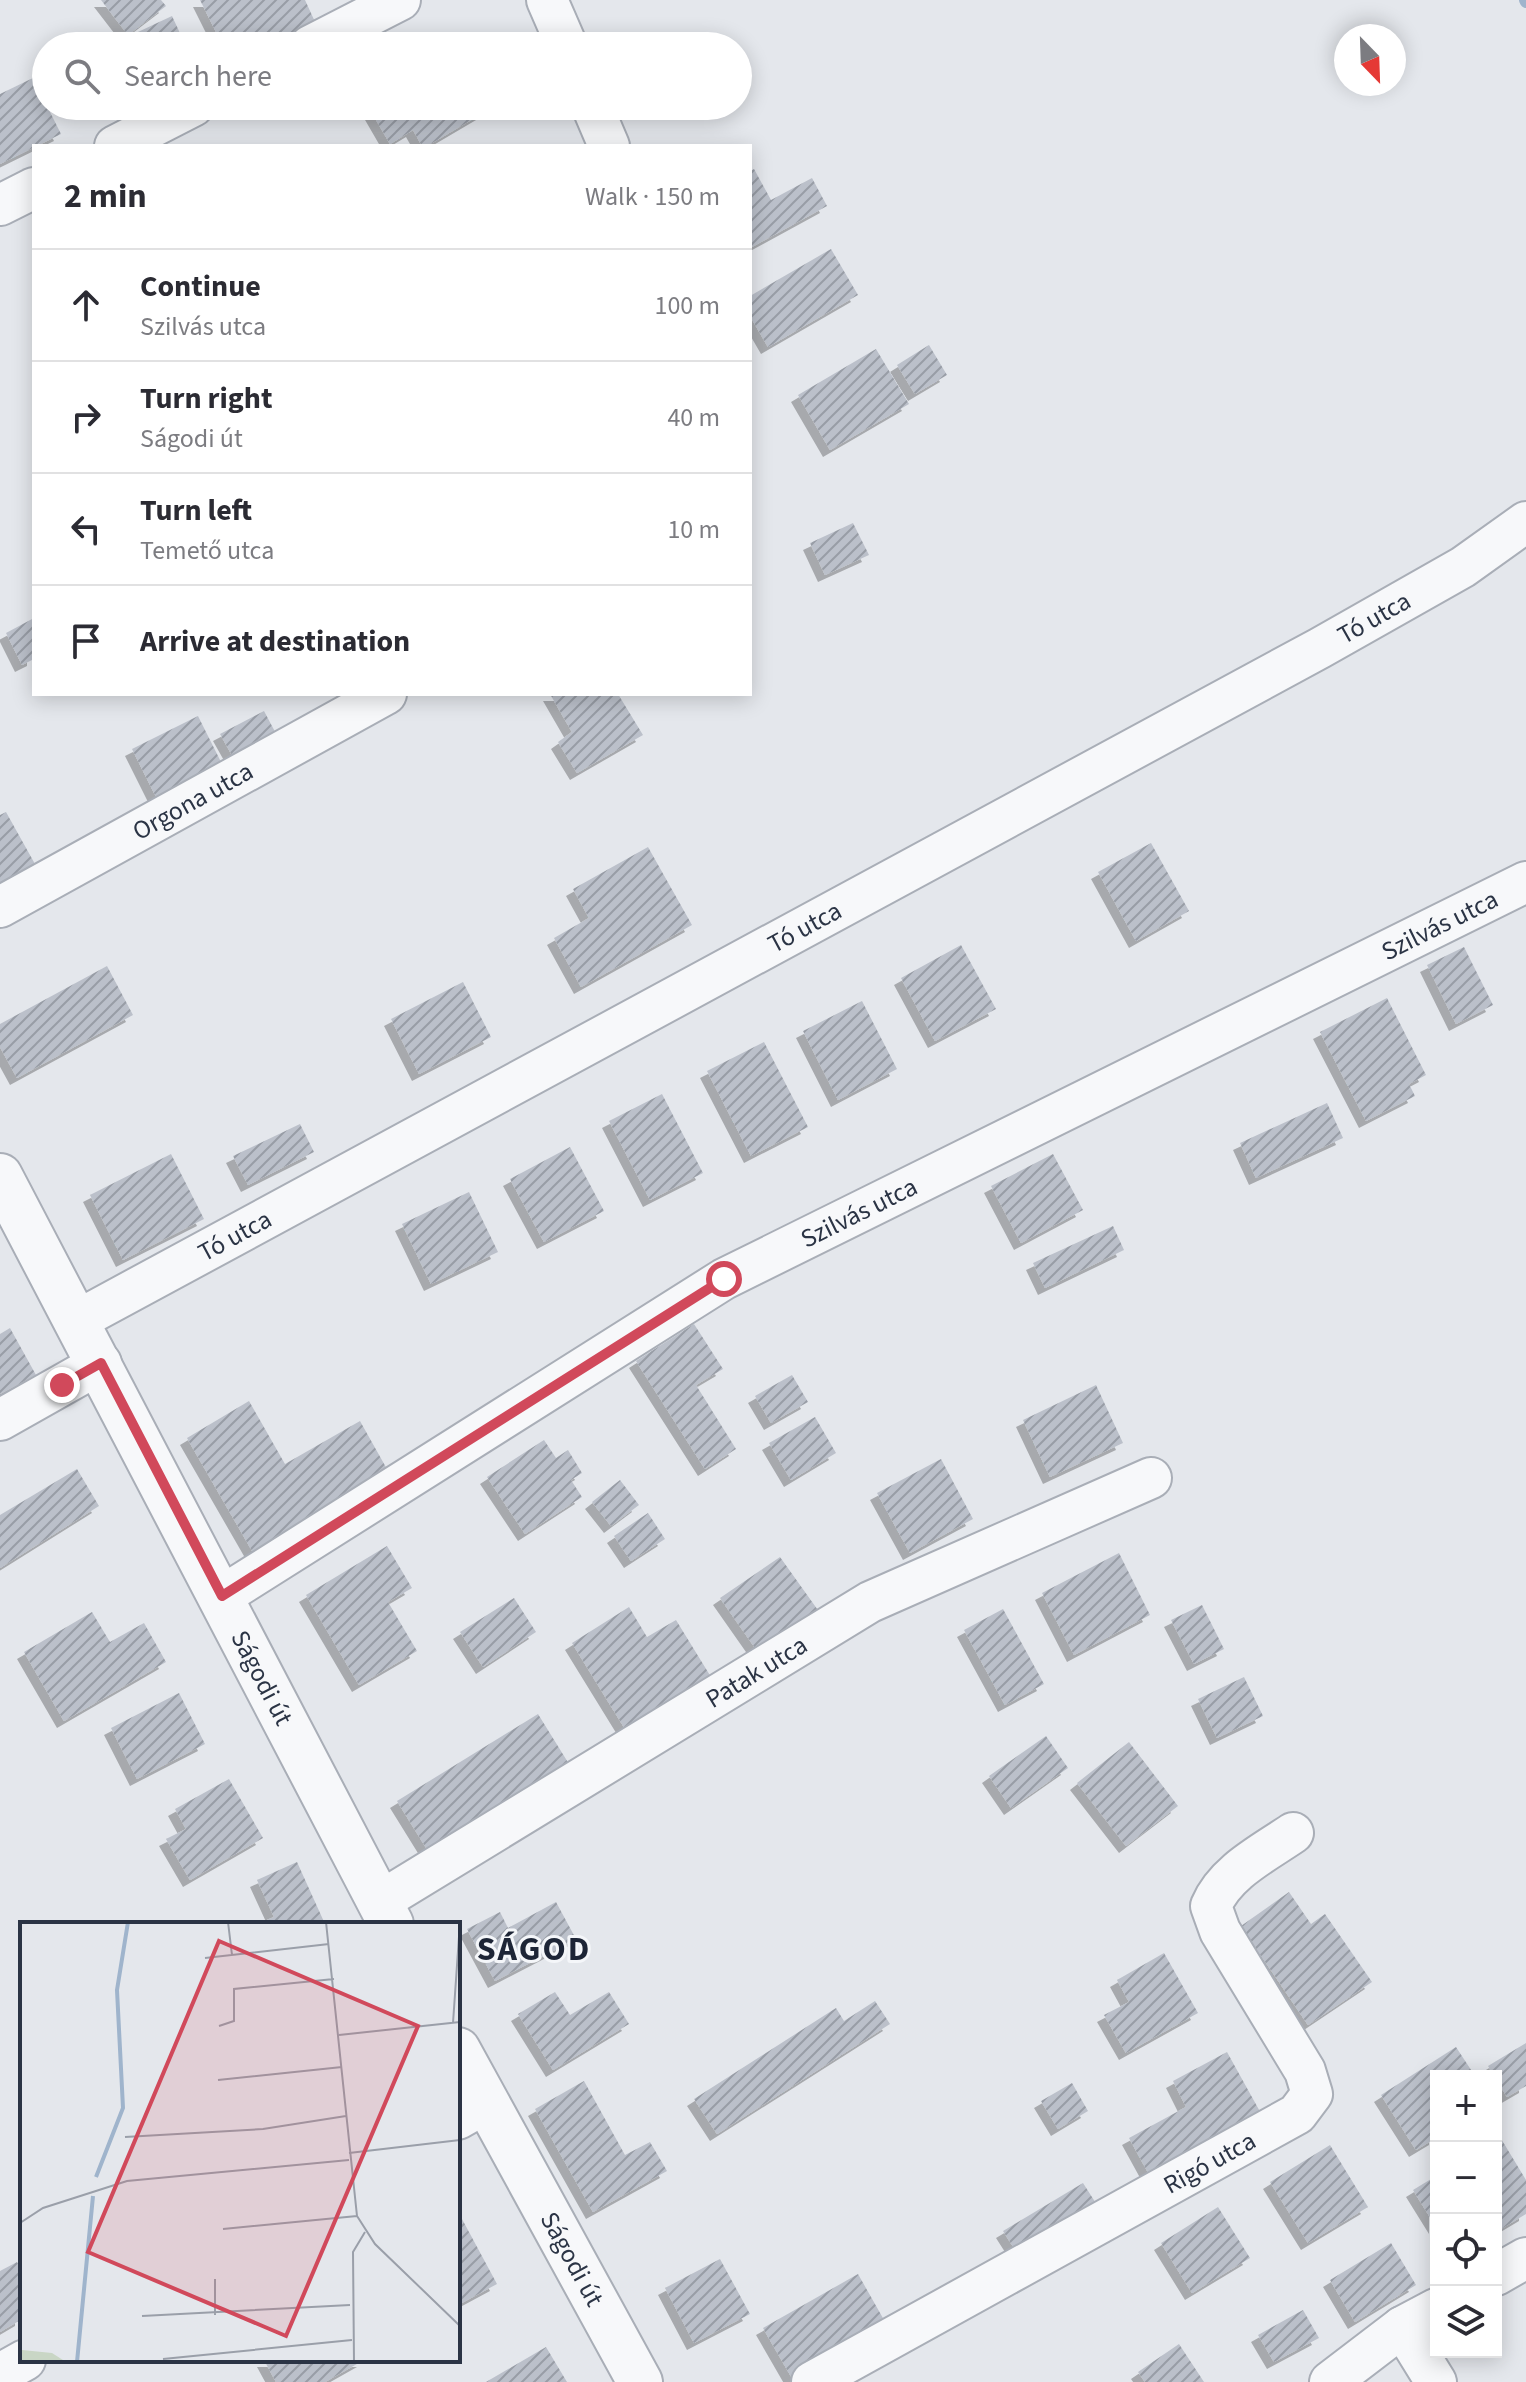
<!DOCTYPE html>
<meta charset="utf-8">
<style>
:root{--surface:#fff;--page:#f7f7f7;--text:#2b2b33;--muted:#7c7c81;--line:#e1e1e2}
body{margin:0;font-family:"Source Sans 3",sans-serif;background:var(--page);color:var(--text)}
.controls{position:absolute;right:24px;bottom:24px;display:grid;overflow:hidden;border-radius:0px;box-shadow:0 4px 20px #0003}
.controls button{width:72px;height:72px;display:grid;place-items:center;padding:0;border:0;border-bottom:2px solid var(--line);background:var(--surface);color:var(--text);font:40px sans-serif}
.compass{position:absolute;left:1334px;top:24px;width:72px;height:72px;border-radius:50%;background:var(--surface);box-shadow:0 4px 20px #0003;rotate:157deg}
.stop{position:absolute;width:24px;height:24px;margin:-18px;border:6px solid #d1495b;border-radius:50%;background:#fff}
.stop.end{background:#d1495b;border-color:#fff;box-shadow:0 2px 8px #0008}
.list{margin:0;padding:0;list-style:none}
h2{display:flex;justify-content:space-between;align-items:center;height:104px;margin:0;padding:0 32px;font-size:34px}
h2 small{font-size:26px;font-weight:400;color:var(--muted)}
.list li{display:grid;grid-template-columns:52px 1fr auto;gap:24px;align-items:center;box-sizing:border-box;height:112px;padding:0 32px;border-top:2px solid var(--line)}
.list b{display:block;font-size:30px;white-space:nowrap}
.list p{margin:0;font-size:26px;white-space:nowrap;color:var(--muted)}
.list em{font-size:26px;font-style:normal;color:var(--muted)}
.icon{flex:none;width:44px;height:44px;fill:none;stroke:currentColor;stroke-width:2;stroke-linecap:round;stroke-linejoin:round}
.map{position:relative;flex:none;width:1526px;height:2382px;overflow:hidden}
.search{position:absolute;background:var(--surface);box-shadow:0 4px 20px #0003;left:32px;top:32px;width:720px;height:88px;display:flex;align-items:center;gap:20px;box-sizing:border-box;padding:0 28px;border-radius:44px;color:var(--muted);font-size:30px}
.panel{position:absolute;background:var(--surface);box-shadow:0 4px 20px #0003;left:32px;top:144px;width:720px;height:552px;border-radius:0px}
.map>svg:first-child{display:block}
.lines{fill:none;stroke-linecap:round;stroke-linejoin:round}
.stream{stroke:#9fb4cc;stroke-width:12}
.building{fill:url(#building-hatch);filter:url(#shadow)}
.minor-casing{stroke:#a9aeb7;stroke-width:44}
.tertiary-casing{stroke:#a9aeb7;stroke-width:48}
.minor{stroke:#f7f8fa;stroke-width:40}
.tertiary{stroke:#f7f8fa;stroke-width:44}
.route{stroke:#d1495b;stroke-width:10}
.labels{text-anchor:middle;stroke-width:6;stroke-linejoin:round;paint-order:stroke}
.street-label{font-size:26px;fill:#2b3445;stroke:#f4f6f9}
.district-label{font-size:34px;font-weight:bold;letter-spacing:2px;fill:#1d2536;stroke:#f4f6f9}
.inset-river{fill:none;stroke:#9fb4cc;stroke-width:4}
.inset-road{fill:none;stroke:#9a9fa9;stroke-width:2}
.view{fill:#d1495b;fill-opacity:0.15;stroke:#d1495b;stroke-width:4}
.inset-edge{fill:none;stroke:#2b3445;stroke-width:4}
</style>
<div class="map">
<svg width="1526" height="2382" viewBox="0 0 1526 2382">
<defs>
<pattern id="building-hatch" width="6" height="6" patternUnits="userSpaceOnUse" patternTransform="scale(2)"><rect width="6" height="6" fill="#bbc0ca"/><path d="M-1 1l2-2M0 6l6-6M5 7l2-2" fill="none" stroke="#989da6"/></pattern>
<filter id="shadow"><feDropShadow dx="-7" dy="7" stdDeviation="0" flood-color="#0004"/></filter>
</defs>
<rect width="100%" height="100%" fill="#e4e7ec"/>
<g class="lines">
<path class="stream" d="M 1525,0 L 1526,2"/>
</g>
<path class="building" d="M 101,0 L 161,0 L 166,6 L 128,35 Z
M 200,0 L 305,0 L 316,24 L 270,46 L 223,46 Z
M 172,16 L 186,46 L 126,46 L 123,39 Z
M 33,78 L 61,134 L 0,164 L 0,94 Z
M 368,106 L 495,106 L 427,146 L 422,146 L 413,130 L 390,144 Z
M 754,169 L 771,200 L 812,178 L 827,206 L 750,248 L 750,171 Z
M 831,249 L 858,295 L 768,347 L 750,316 L 750,296 Z
M 929,345 L 947,375 L 915,394 L 897,365 Z
M 876,349 L 909,404 L 830,450 L 798,395 Z
M 853,523 L 869,555 L 825,575 L 810,543 Z
M 34,618 L 34,659 L 22,665 L 6,633 Z
M 550,694 L 618,694 L 643,735 L 577,773 L 558,742 L 572,732 Z
M 264,711 L 281,743 L 238,766 L 220,734 Z
M 198,716 L 227,774 L 161,807 L 132,749 Z
M 6,812 L 40,873 L 0,894 L 0,815 Z
M 1151,843 L 1189,911 L 1136,941 L 1098,872 Z
M 648,847 L 692,925 L 581,987 L 554,938 L 589,918 L 573,889 Z
M 961,945 L 996,1009 L 935,1041 L 901,978 Z
M 1464,947 L 1493,1005 L 1456,1024 L 1427,965 Z
M 107,966 L 133,1015 L 17,1078 L 0,1047 L 0,1024 Z
M 463,982 L 491,1037 L 419,1074 L 391,1019 Z
M 1387,998 L 1426,1075 L 1409,1084 L 1415,1096 L 1366,1121 L 1320,1032 Z
M 862,1001 L 897,1069 L 838,1100 L 803,1031 Z
M 764,1042 L 808,1127 L 751,1156 L 707,1071 Z
M 662,1094 L 703,1173 L 650,1200 L 609,1121 Z
M 1327,1103 L 1343,1138 L 1256,1178 L 1240,1143 Z
M 300,1124 L 314,1152 L 248,1185 L 233,1156 Z
M 570,1147 L 604,1211 L 544,1242 L 510,1179 Z
M 171,1154 L 204,1219 L 123,1260 L 90,1195 Z
M 1053,1154 L 1083,1210 L 1021,1243 L 991,1186 Z
M 469,1192 L 498,1252 L 431,1284 L 402,1224 Z
M 1113,1226 L 1124,1250 L 1045,1288 L 1033,1263 Z
M 694,1324 L 723,1369 L 696,1385 L 736,1449 L 705,1469 L 636,1361 Z
M 10,1328 L 36,1375 L 0,1394 L 0,1334 Z
M 792,1375 L 808,1402 L 771,1423 L 755,1396 Z
M 1096,1385 L 1123,1443 L 1050,1477 L 1023,1420 Z
M 249,1401 L 285,1464 L 360,1421 L 392,1478 L 255,1556 L 187,1438 Z
M 815,1417 L 836,1453 L 791,1480 L 769,1443 Z
M 544,1440 L 556,1458 L 568,1450 L 582,1473 L 571,1480 L 582,1497 L 525,1534 L 487,1477 Z
M 941,1459 L 973,1519 L 910,1553 L 877,1493 Z
M 77,1469 L 99,1506 L 0,1568 L 0,1515 Z
M 620,1480 L 639,1505 L 611,1526 L 592,1502 Z
M 648,1513 L 665,1539 L 631,1561 L 614,1536 Z
M 387,1546 L 412,1588 L 388,1602 L 417,1651 L 359,1685 L 306,1595 Z
M 1119,1553 L 1150,1615 L 1074,1655 L 1042,1593 Z
M 780,1557 L 820,1613 L 760,1655 L 720,1598 Z
M 514,1598 L 536,1632 L 483,1667 L 460,1632 Z
M 1202,1605 L 1224,1649 L 1194,1664 L 1171,1620 Z
M 629,1607 L 647,1637 L 676,1620 L 711,1677 L 625,1729 L 572,1643 Z
M 1003,1609 L 1044,1684 L 1005,1705 L 964,1630 Z
M 92,1612 L 110,1642 L 144,1623 L 166,1662 L 64,1721 L 24,1652 Z
M 1244,1677 L 1263,1716 L 1217,1738 L 1198,1699 Z
M 179,1693 L 205,1744 L 137,1779 L 111,1728 Z
M 538,1714 L 569,1764 L 428,1851 L 397,1801 Z
M 1046,1736 L 1068,1768 L 1011,1808 L 989,1776 Z
M 1129,1742 L 1178,1806 L 1126,1846 L 1077,1783 Z
M 229,1779 L 263,1838 L 190,1880 L 166,1839 L 186,1829 L 175,1809 Z
M 297,1862 L 325,1924 L 258,1924 L 274,1917 L 257,1880 Z
M 1289,1892 L 1311,1924 L 1325,1914 L 1372,1982 L 1308,2025 L 1241,1926 Z
M 556,1902 L 576,1939 L 495,1981 L 467,1929 L 500,1912 L 508,1928 Z
M 1164,1953 L 1198,2013 L 1126,2053 L 1104,2015 L 1129,2002 L 1117,1980 Z
M 555,1992 L 570,2015 L 609,1992 L 629,2024 L 553,2070 L 518,2014 Z
M 875,2001 L 890,2024 L 717,2134 L 694,2099 L 836,2008 L 844,2021 Z
M 1526,2043 L 1526,2086 L 1507,2097 L 1488,2066 Z
M 1456,2047 L 1475,2076 L 1436,2076 L 1436,2138 L 1416,2150 L 1381,2095 Z
M 1227,2052 L 1263,2117 L 1151,2178 L 1129,2138 L 1186,2107 L 1173,2081 Z
M 584,2081 L 625,2155 L 650,2142 L 667,2171 L 593,2212 L 535,2109 Z
M 1072,2083 L 1088,2111 L 1058,2129 L 1041,2101 Z
M 1500,2137 L 1526,2180 L 1526,2214 L 1496,2232 L 1496,2139 Z
M 1330,2145 L 1368,2207 L 1308,2243 L 1270,2182 Z
M 1436,2176 L 1436,2227 L 1413,2190 Z
M 1083,2183 L 1099,2208 L 1019,2256 L 1003,2231 Z
M 1218,2207 L 1250,2258 L 1192,2293 L 1161,2243 Z
M 462,2219 L 497,2284 L 458,2305 L 458,2222 Z
M 1391,2243 L 1416,2285 L 1355,2322 L 1330,2280 Z
M 720,2259 L 750,2314 L 694,2343 L 665,2288 Z
M 17,2262 L 22,2270 L 22,2319 L 0,2332 L 0,2271 Z
M 858,2274 L 888,2327 L 793,2380 L 763,2328 Z
M 1303,2310 L 1319,2338 L 1274,2362 L 1258,2335 Z
M 1179,2344 L 1204,2382 L 1145,2382 L 1138,2372 Z
M 546,2347 L 567,2382 L 486,2382 Z
M 264,2360 L 364,2360 L 325,2382 L 276,2382 Z"/>
<g class="lines">
<g class="minor-casing">
<g id="minor">
<path d="M 547,0 L 567,46"/>
<path d="M 310,46 L 400,0"/>
<path d="M 592,106 L 609,146"/>
<path d="M 115,146 L 193,106"/>
<path d="M 0,205 L 34,188"/>
<path id="s1" d="M 0,907 L 386,694"/>
<path id="s2" d="M 78,1320 L 1320,648 L 1463,567 L 1526,522"/>
<path d="M 0,1420 L 101,1363"/>
<path id="s3" d="M 222,1596 L 724,1279 L 1526,882"/>
<path id="s4" d="M 379,1902 L 870,1602 L 1151,1478"/>
<path d="M 458,2119 L 486,2103"/>
<path d="M 1496,2275 L 1526,2258"/>
<path d="M 1402,2327 L 1436,2382"/>
<path d="M 0,2374 L 25,2360"/>
<path id="s5" d="M 812,2382 L 1297,2114 L 1312,2094 L 1305,2071 L 1220,1931 L 1211,1906 C 1225,1872 1264,1853 1293,1833"/>
<path d="M 1330,2382 L 1402,2327 L 1436,2309"/>
</g>
</g>
<g class="tertiary-casing">
<g id="tertiary">
<path id="s6" d="M 0,1176 L 391,1924"/>
<path id="s7" d="M 458,2050 L 640,2382"/>
</g>
</g>
<use href="#minor" class="minor"/>
<use href="#tertiary" class="tertiary"/>
</g>
<g class="lines">
<path class="route" d="M 62,1385 L 101,1363 L 222,1596 L 724,1279"/>
</g>
<g class="labels">
<g class="street-label">
<text dy="9" stroke="none"><textPath href="#s2" startOffset="1474">Tó utca</textPath></text>
<text dy="9" stroke="none"><textPath href="#s1" startOffset="220">Orgona utca</textPath></text>
<text dy="9" stroke="none"><textPath href="#s3" startOffset="1392">Szilvás utca</textPath></text>
<text dy="9" stroke="none"><textPath href="#s2" startOffset="826">Tó utca</textPath></text>
<text dy="9" stroke="none"><textPath href="#s3" startOffset="744">Szilvás utca</textPath></text>
<text dy="9" stroke="none"><textPath href="#s2" startOffset="178">Tó utca</textPath></text>
<text dy="9" stroke="none"><textPath href="#s4" startOffset="442">Patak utca</textPath></text>
<text dy="9" stroke="none"><textPath href="#s6" startOffset="566">Ságodi út</textPath></text>
<text dy="9" stroke="none"><textPath href="#s5" startOffset="454">Rigó utca</textPath></text>
<text dy="9" stroke="none"><textPath href="#s7" startOffset="238">Ságodi út</textPath></text>
</g>
<g class="district-label">
<text x="534" y="1960">SÁGOD</text>
</g>
</g>
<g transform="translate(20 1922)">
<rect width="440" height="440" fill="#e4e7ec"/>
<path d="M 2,428 L 32,431 L 46,440 L 0,440 Z" fill="#c9d6c5"/>
<path class="inset-river" d="M 76,255 L 103,186 L 97,68 L 108,0M 57,440 L 73,274"/>
<path class="inset-road" d="M 208,0 L 212,33M 306,0 L 337,294 L 355,322 L 440,404M 185,36 L 309,22M 433,101 L 440,0M 199,104 L 214,99 L 214,67 L 314,57M 319,113 L 440,100M 198,158 L 322,145M 105,215 L 243,207 L 326,194M 329,231 L 440,218M 0,301 L 23,286 L 107,259 L 329,238M 203,307 L 337,294M 195,357 L 195,393M 122,394 L 330,383M 143,437 L 332,418M 334,440 L 333,330 L 345,310"/>
<path class="view" d="M 199,19 L 398,104 L 266,414 L 68,330 Z"/>
<rect width="440" height="440" class="inset-edge"/>
</g>
</svg>
<div class="controls">
<button>+</button>
<button>−</button>
<button><svg class="icon" aria-label="locate" viewBox="0 0 24 24"><circle cx="12" cy="12" r="6"/><path d="M12 2v4M12 18v4M2 12h4M18 12h4"/></svg></button>
<button><svg class="icon" aria-label="layers" viewBox="0 0 24 24"><path d="M12 4l9 5-9 5-9-5zM3 14l9 5 9-5"/></svg></button>
</div>
<svg class="compass" viewBox="-18 -18 36 36"><path d="M0-13l5 13h-10z" fill="#e53935"/><path d="M0 13l5-13h-10z" fill="#7c7c81"/></svg>
<div class="stop" style="left:724px;top:1279px"></div>
<div class="stop end" style="left:62px;top:1385px"></div>
<div class="search"><svg class="icon" aria-label="search" viewBox="0 0 24 24"><circle cx="10" cy="10" r="6"/><path d="M15 15l6 6"/></svg>Search here</div>
<section class="panel">
<h2>2 min<small>Walk · 150 m</small></h2>
<ul class="list">
<li><svg class="icon" aria-label="ahead" viewBox="0 0 24 24"><path d="M12 20V5M6 11l6-6 6 6"/></svg><div><b>Continue</b><p>Szilvás utca</p></div><em>100 m</em></li>
<li><svg class="icon" aria-label="right" viewBox="0 0 24 24"><path d="M7 20v-9h11M14 6l5 5-5 5"/></svg><div><b>Turn right</b><p>Ságodi út</p></div><em>40 m</em></li>
<li><svg class="icon" aria-label="left" viewBox="0 0 24 24"><path d="M17 20v-9H6M10 6l-5 5 5 5"/></svg><div><b>Turn left</b><p>Temető utca</p></div><em>10 m</em></li>
<li><svg class="icon" aria-label="arrive" viewBox="0 0 24 24"><path d="M6 21V4h12l-3 4 3 4H6"/></svg><div><b>Arrive at destination</b></div></li>
</ul>
</section>
</div>
